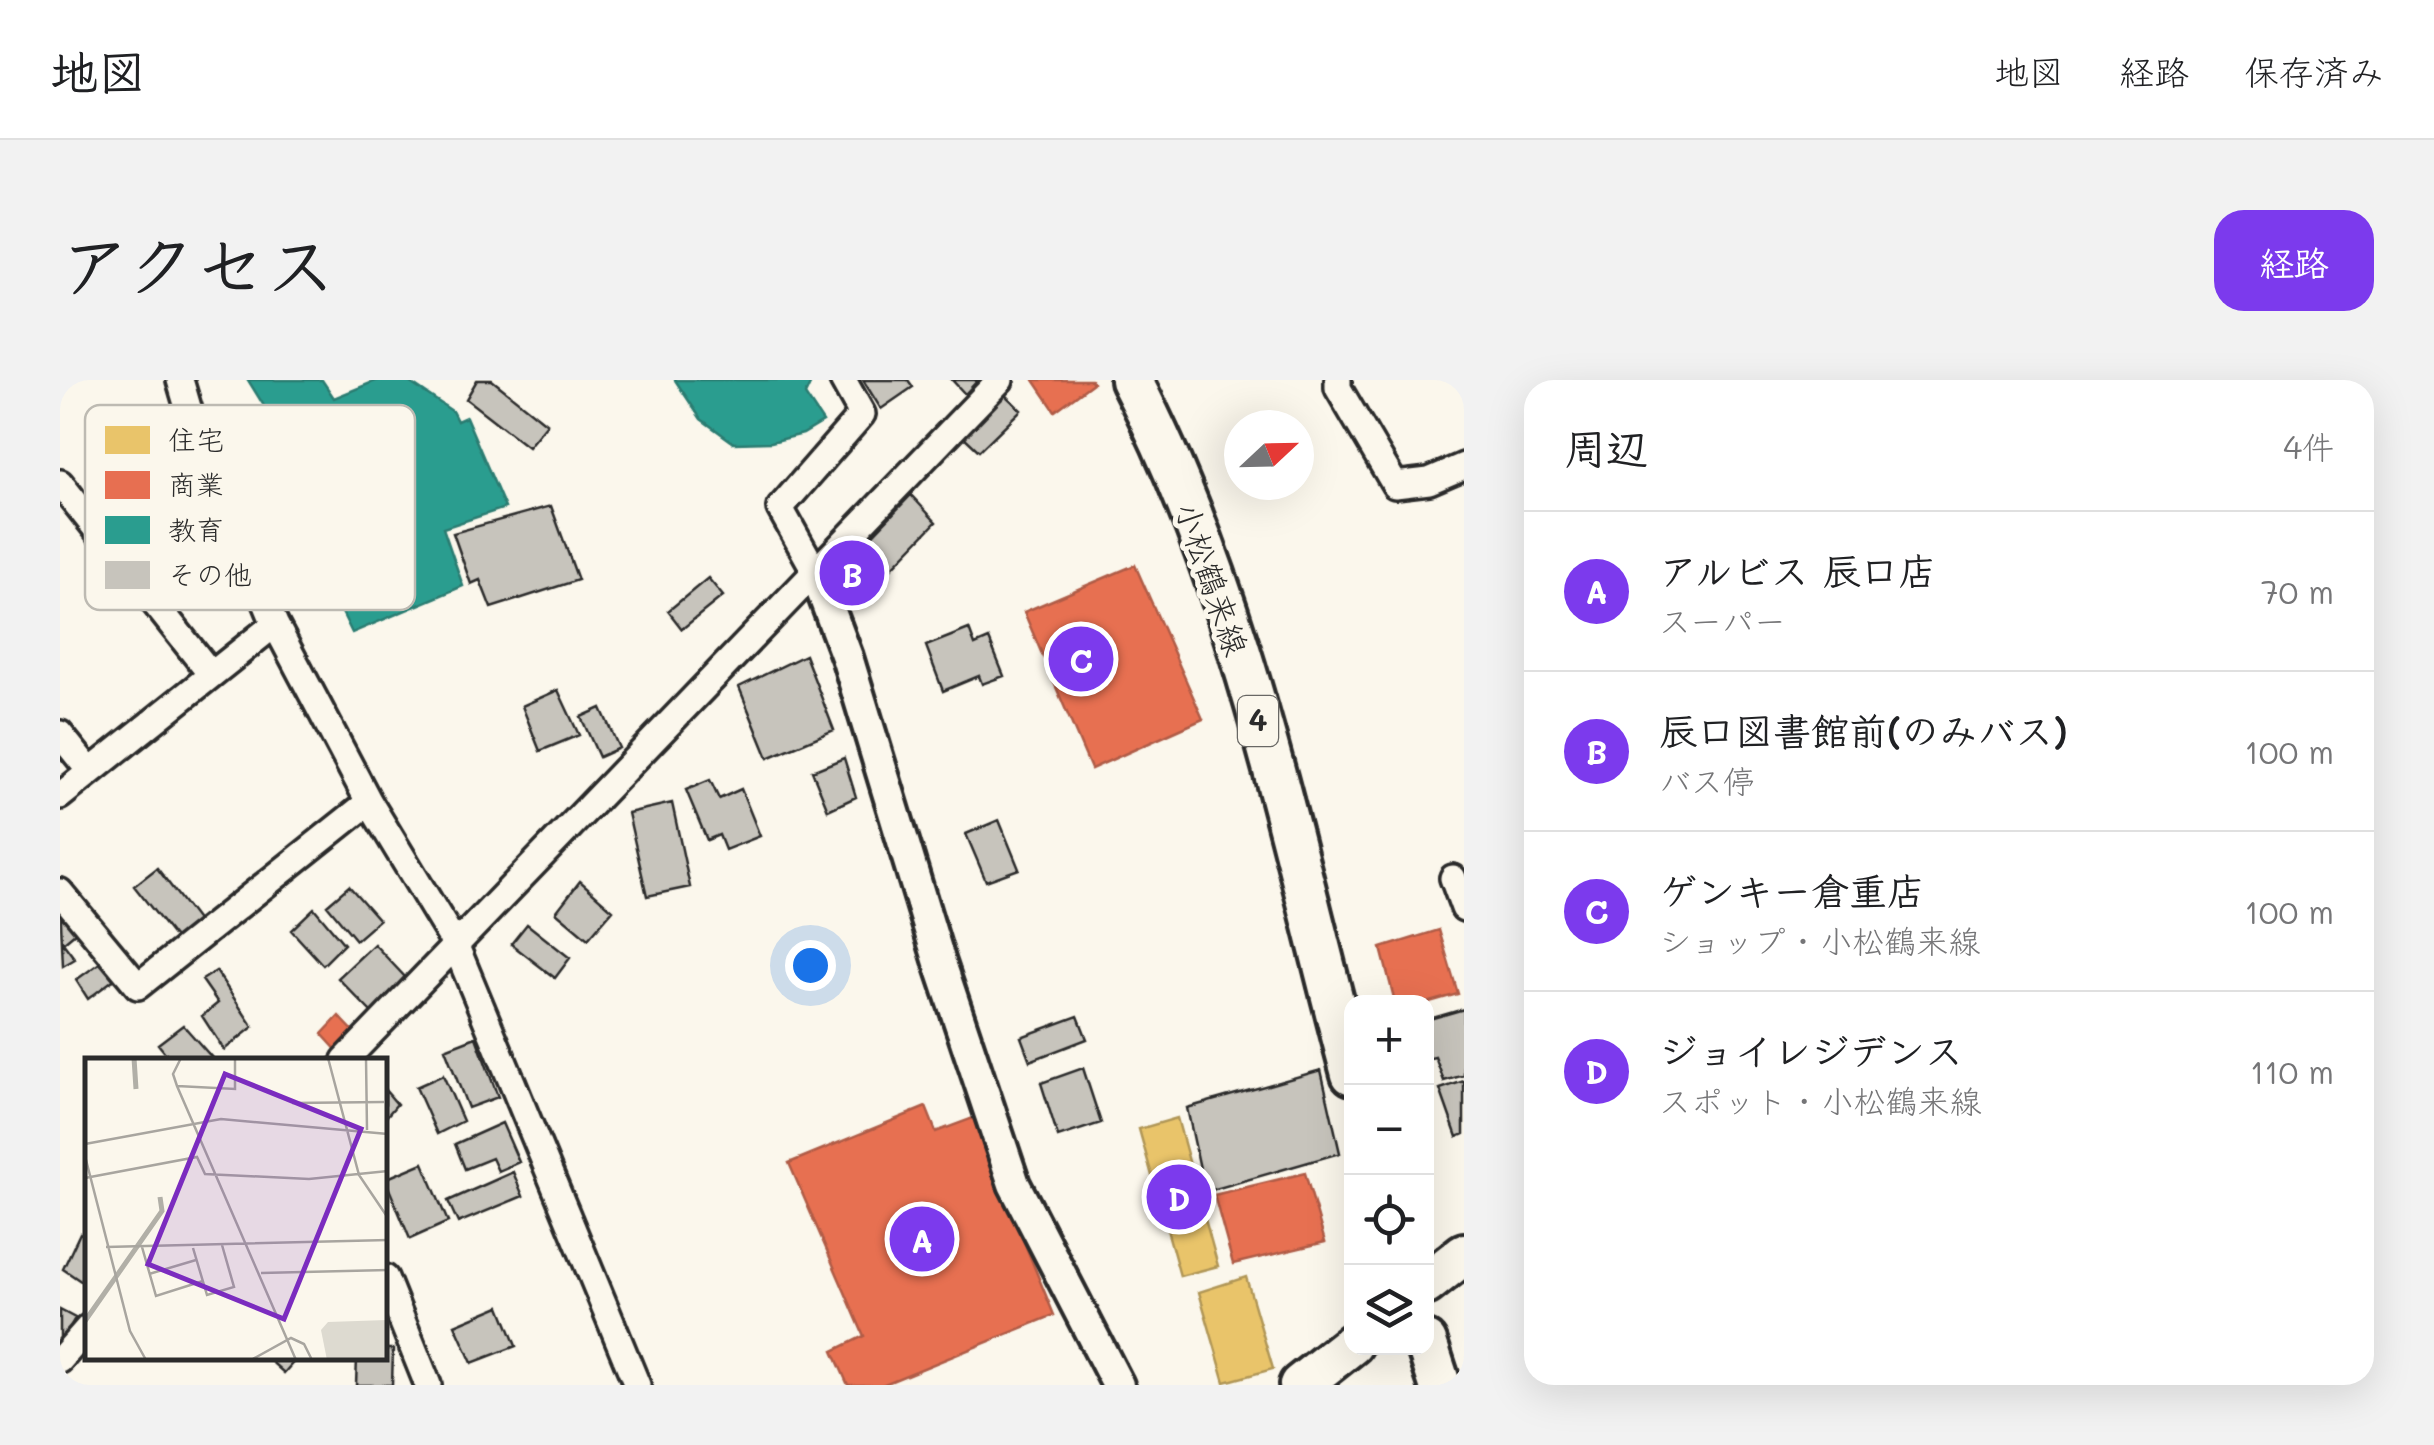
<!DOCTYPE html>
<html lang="ja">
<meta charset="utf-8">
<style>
:root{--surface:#fff;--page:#f2f2f2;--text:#202124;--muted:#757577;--line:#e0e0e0;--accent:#7c3aed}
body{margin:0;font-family:Mali,"Klee One",sans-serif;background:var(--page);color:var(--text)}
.controls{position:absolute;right:30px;bottom:30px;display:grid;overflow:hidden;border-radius:20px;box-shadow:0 10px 40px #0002}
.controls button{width:90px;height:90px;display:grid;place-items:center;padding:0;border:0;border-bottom:2px solid var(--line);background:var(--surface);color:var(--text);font:50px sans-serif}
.compass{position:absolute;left:1164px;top:30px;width:90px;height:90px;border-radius:50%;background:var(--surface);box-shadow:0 10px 40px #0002;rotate:68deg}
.you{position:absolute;left:750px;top:585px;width:35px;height:35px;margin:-25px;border:8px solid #fff;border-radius:50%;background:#1a73e8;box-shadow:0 0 0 15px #1a73e833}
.badge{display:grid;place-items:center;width:65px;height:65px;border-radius:50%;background:var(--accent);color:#fff;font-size:32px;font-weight:700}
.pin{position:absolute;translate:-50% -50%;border:5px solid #fff;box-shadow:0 2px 10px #0006}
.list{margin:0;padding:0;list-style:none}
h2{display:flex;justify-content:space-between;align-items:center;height:130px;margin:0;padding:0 40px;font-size:42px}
h2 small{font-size:32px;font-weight:400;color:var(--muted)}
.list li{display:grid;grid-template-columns:65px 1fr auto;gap:30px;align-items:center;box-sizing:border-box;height:160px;padding:0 40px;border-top:2px solid var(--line)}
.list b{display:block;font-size:38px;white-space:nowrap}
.list p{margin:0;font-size:32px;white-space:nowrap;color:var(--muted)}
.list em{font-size:32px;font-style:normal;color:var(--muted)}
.icon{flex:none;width:55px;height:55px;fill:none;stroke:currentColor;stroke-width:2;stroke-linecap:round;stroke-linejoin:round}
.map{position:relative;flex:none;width:1404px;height:1005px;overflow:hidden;border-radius:30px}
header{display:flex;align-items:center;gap:60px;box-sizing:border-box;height:140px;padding:0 50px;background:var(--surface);border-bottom:2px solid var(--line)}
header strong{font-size:48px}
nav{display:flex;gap:55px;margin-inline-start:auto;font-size:35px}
.intro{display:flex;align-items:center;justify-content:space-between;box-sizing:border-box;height:240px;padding:0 60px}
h1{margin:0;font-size:70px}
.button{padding:25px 45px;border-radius:30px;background:var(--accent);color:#fff;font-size:35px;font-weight:700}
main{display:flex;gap:60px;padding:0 60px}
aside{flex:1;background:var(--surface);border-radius:30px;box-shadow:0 10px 40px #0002}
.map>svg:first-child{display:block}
.homes{fill:#e9c46a;stroke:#b09657;stroke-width:2.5}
.shops{fill:#e76f51;stroke:#af5b46;stroke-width:2.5}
.schools{fill:#2a9d8f;stroke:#2a7b71;stroke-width:2.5}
.building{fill:#c7c4bc;stroke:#2b2b2b;stroke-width:2.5}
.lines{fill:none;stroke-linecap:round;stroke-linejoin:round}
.minor-casing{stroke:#2b2b2b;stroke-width:32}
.tertiary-casing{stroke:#2b2b2b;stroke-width:38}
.primary-casing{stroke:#2b2b2b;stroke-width:48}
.minor{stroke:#fbf7ec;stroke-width:25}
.tertiary{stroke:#fbf7ec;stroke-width:30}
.primary{stroke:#fbf7ec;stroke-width:40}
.labels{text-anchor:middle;stroke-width:10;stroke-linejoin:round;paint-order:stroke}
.shield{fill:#fbf7ec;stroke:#696865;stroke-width:2.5}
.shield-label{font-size:30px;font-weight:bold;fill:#2b2b2b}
.street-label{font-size:32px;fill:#2b2b2b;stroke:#fbf7ec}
.inset-river{fill:none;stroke:#b1afa7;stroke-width:5}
.inset-road{fill:none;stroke:#a8a59f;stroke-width:2.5}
.view{fill:#7b2cbf;fill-opacity:0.15;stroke:#7b2cbf;stroke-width:5}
.inset-edge{fill:none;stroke:#2b2b2b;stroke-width:5}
.key{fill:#fbf7ec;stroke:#bdbab2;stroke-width:2.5}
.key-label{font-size:28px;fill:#2b2b2b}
</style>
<header>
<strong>地図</strong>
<nav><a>地図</a><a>経路</a><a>保存済み</a></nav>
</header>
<div class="intro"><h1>アクセス</h1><a class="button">経路</a></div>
<main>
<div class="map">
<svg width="1404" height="1005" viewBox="0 0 1404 1005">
<rect width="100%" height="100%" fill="#fbf7ec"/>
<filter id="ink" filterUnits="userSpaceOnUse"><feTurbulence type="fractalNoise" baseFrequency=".01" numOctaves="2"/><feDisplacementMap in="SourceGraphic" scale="20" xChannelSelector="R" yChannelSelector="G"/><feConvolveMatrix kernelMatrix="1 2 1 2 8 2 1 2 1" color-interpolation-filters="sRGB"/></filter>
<g filter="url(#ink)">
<path class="homes" d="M 1117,738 L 1158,886 L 1120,896 L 1079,749 Z
M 1186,897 L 1213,989 L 1165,1002 L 1139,912 Z"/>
<path class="shops" d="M 974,0 L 1031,0 L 1033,3 L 995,31 Z
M 1075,185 L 1143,339 L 1031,389 L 964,232 Z
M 1379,550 L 1398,614 L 1366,623 L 1335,622 L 1321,568 Z
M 279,636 L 297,655 L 280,674 L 262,654 Z
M 866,727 L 876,752 L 913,738 L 994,935 L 822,1005 L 788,1005 L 773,971 L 804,956 L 729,783 Z
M 1245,793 L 1265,862 L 1173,884 L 1154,815 Z"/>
<path class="schools" d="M 188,0 L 262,0 L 274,18 L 318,0 L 346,0 L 392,31 L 397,41 L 406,37 L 445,128 L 383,148 L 403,206 L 292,253 L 277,222 L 294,214 L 249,99 Z
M 615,0 L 752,0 L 745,15 L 763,42 L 743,54 L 711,62 L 674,63 L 641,39 Z"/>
<path class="building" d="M 417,0 L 432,0 L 487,44 L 468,67 L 406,19 Z
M 803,0 L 848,0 L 853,7 L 821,29 Z
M 892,0 L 918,0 L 905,14 Z
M 944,14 L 961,30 L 919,71 L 903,56 Z
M 851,115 L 876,142 L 824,196 L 797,171 Z
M 491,126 L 518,200 L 431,228 L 420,200 L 411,204 L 393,153 Z
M 648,198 L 663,216 L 622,249 L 608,231 Z
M 909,249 L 915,265 L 929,259 L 944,296 L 922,304 L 919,296 L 883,311 L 866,266 Z
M 745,275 L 774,350 L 708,378 L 679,307 Z
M 498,310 L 519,355 L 480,371 L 462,326 Z
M 541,328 L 559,368 L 539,377 L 521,337 Z
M 784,378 L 796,417 L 768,430 L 752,391 Z
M 650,400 L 659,419 L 681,409 L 700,456 L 665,470 L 659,455 L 647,460 L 626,410 Z
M 612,423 L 630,507 L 587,516 L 568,433 Z
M 939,440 L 959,489 L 926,501 L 906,454 Z
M 97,488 L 139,543 L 118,562 L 74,506 Z
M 520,501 L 553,530 L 528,559 L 496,532 Z
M 289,506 L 319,540 L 296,560 L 267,525 Z
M 0,519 L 22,547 L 3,563 L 15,579 L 3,586 Z
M 254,528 L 284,564 L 263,585 L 231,550 Z
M 467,544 L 510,578 L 495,598 L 451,564 Z
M 314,564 L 346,598 L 312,633 L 278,598 Z
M 48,577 L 61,594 L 28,619 L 16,600 Z
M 156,591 L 193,647 L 164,670 L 142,636 L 158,623 L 142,600 Z
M 1404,629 L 1404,695 L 1384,701 L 1375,677 L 1366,679 L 1366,640 Z
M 1018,636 L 1027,659 L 970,681 L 961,657 Z
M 123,645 L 154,680 L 111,680 L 98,664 Z
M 416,657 L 438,717 L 408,728 L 385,669 Z
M 1023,688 L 1041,743 L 998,757 L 981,703 Z
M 1261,690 L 1280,773 L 1145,812 L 1127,728 Z
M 383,695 L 403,741 L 377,754 L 356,707 Z
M 1404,701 L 1404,754 L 1397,757 L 1380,709 Z
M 325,710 L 337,724 L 325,738 Z
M 442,743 L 459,782 L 438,791 L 432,778 L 405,789 L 395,764 Z
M 363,783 L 388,842 L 350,859 L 325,799 Z
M 453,792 L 463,816 L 398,843 L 388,821 Z
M 20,853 L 28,857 L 28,906 L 3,889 Z
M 440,926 L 456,966 L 412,983 L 395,945 Z
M 0,930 L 15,938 L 0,965 Z
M 325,969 L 333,969 L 332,1005 L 296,1005 L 297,978 L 325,978 Z
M 207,978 L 237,978 L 224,993 Z"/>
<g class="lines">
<g class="minor-casing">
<path id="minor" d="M 120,0 L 134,48 L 215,244 L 309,422 L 395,564 L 577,1005
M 1278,0 L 1278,8 L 1335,105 L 1369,101 L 1404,86
M 0,103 L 150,293
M 754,189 L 720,128 L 802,34 L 783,0
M 0,354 L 29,390
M 0,416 L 215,244
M 1393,498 L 1404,528
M 0,512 L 78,606 L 309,422
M 285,680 L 940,0
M 325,898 L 368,1005
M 0,980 L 28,948"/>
</g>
<g class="tertiary-casing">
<path id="tertiary" d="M 754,189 L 787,277 L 880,583 L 954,804 L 1058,1005"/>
</g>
<g class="primary-casing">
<path id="primary" d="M 1071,0 C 1183,215 1230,462 1292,694
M 1366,904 L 1404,874
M 1366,962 L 1380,1005
M 1240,1005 L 1292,964"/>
</g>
<use href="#minor" class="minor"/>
<use href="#tertiary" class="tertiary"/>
<use href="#primary" class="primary"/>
</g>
</g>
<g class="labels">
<rect class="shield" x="1178" y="316" width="40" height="50" rx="8"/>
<g class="shield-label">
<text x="1198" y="351">4</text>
</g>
<g class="street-label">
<text transform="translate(1151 199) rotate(71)" y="11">小松鶴来線</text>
</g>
</g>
<g transform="translate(25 678)">
<rect width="302" height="302" fill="#fbf7ec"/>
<path d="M 302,262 L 302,302 L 242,302 L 236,272 L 243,264 Z" fill="#dddad0"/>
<path class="inset-river" d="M 49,0 L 51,31M 0,263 L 77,153 L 75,139"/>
<path class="inset-road" d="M 96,0 L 88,16 L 92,28 L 211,302M 243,0 L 274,117 L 303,160M 281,0 L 282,72M 92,28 L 150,31 L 150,0M 207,45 L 299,44M 0,86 L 136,61 L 303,76M 0,98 L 45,273 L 61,302M 0,120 L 112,99 L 120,116 L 224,121 L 303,113M 21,189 L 303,182M 57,189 L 71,238 L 118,223M 108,190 L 122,237 L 149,229 L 137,187M 176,215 L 303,212M 64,216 L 111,202M 166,302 L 206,280 L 219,286 L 227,302"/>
<path class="view" d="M 140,16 L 276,71 L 199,261 L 63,206 Z"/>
<rect width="302" height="302" class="inset-edge"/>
</g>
<rect x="25" y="25" width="330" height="205" rx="15" class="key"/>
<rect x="45" y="46" width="45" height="28" fill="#e9c46a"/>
<rect x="45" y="91" width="45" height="28" fill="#e76f51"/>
<rect x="45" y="136" width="45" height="28" fill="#2a9d8f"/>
<rect x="45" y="181" width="45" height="28" fill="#c7c4bc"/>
<g class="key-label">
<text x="108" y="70">住宅</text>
<text x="108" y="115">商業</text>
<text x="108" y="160">教育</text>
<text x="108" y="205">その他</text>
</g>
</svg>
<div class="controls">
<button>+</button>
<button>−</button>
<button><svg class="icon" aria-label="locate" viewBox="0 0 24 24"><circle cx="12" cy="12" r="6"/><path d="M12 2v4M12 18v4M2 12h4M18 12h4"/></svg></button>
<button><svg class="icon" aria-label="layers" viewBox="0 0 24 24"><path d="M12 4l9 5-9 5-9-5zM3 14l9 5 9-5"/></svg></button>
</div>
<svg class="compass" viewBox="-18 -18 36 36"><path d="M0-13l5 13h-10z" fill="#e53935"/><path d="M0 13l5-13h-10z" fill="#757577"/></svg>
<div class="you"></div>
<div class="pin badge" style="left:862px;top:859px">A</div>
<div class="pin badge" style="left:792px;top:193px">B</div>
<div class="pin badge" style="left:1021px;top:279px">C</div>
<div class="pin badge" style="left:1119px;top:817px">D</div>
</div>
<aside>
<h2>周辺<small>4件</small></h2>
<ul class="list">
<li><span class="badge">A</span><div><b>アルビス 辰口店</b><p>スーパー</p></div><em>70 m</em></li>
<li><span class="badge">B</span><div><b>辰口図書館前(のみバス)</b><p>バス停</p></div><em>100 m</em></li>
<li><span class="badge">C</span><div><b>ゲンキー倉重店</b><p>ショップ · 小松鶴来線</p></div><em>100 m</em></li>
<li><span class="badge">D</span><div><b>ジョイレジデンス</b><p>スポット · 小松鶴来線</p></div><em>110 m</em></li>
</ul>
</aside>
</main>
